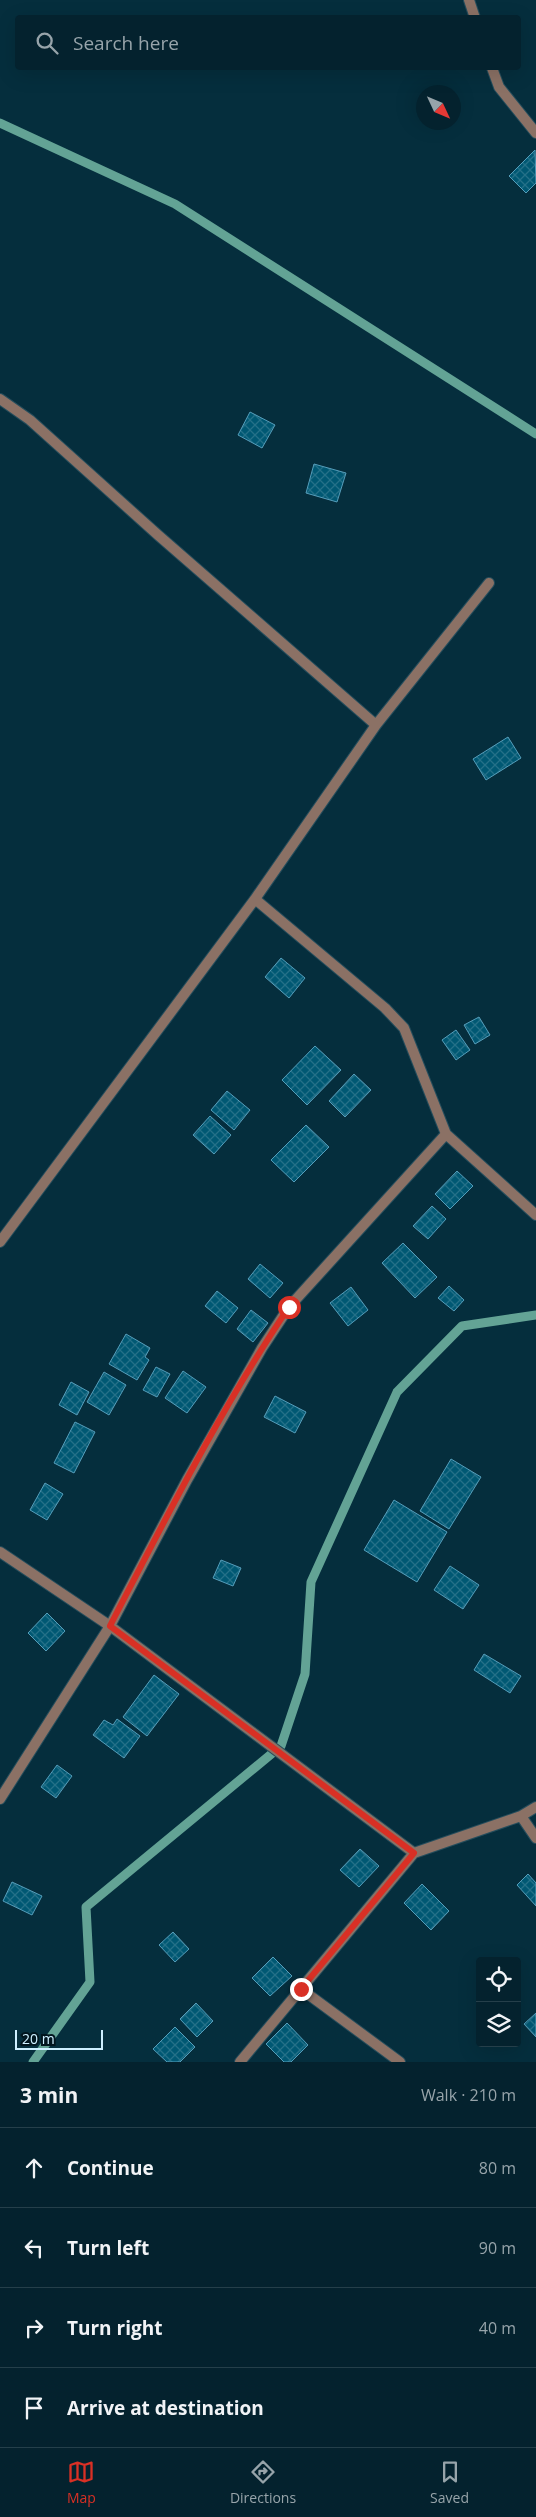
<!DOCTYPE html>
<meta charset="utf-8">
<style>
:root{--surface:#04222e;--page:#122f3a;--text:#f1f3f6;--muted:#97a4aa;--line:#253f4a;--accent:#d93025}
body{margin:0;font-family:"Open Sans",sans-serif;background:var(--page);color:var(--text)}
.controls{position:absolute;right:15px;bottom:15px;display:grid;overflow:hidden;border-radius:5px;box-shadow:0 5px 20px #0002}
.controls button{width:45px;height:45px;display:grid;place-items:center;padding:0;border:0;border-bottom:1px solid var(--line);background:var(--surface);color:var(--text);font:25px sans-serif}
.compass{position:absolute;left:416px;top:85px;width:45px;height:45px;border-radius:50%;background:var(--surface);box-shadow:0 5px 20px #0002;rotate:134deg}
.scale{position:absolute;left:15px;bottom:12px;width:88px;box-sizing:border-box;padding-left:5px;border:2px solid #cdefff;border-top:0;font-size:14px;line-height:18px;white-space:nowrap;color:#cdefff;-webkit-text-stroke:4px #01151e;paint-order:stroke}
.stop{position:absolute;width:15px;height:15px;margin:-11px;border:4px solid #d93025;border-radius:50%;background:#fff}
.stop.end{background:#d93025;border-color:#fff;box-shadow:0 1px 5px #0008}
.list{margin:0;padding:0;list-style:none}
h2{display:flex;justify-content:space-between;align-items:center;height:65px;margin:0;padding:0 20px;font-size:21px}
h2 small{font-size:16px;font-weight:400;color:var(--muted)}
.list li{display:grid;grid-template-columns:32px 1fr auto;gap:15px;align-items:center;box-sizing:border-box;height:80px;padding:0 20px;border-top:1px solid var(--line)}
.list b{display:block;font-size:19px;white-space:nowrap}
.list em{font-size:16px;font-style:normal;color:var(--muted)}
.icon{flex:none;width:28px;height:28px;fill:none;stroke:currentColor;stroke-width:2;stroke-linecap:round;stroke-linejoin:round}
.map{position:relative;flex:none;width:536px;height:2062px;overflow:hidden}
.search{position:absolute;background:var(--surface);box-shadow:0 5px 20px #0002;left:15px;right:15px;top:15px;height:55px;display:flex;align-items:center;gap:12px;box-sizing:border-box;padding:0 18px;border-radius:5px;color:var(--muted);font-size:19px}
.sheet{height:385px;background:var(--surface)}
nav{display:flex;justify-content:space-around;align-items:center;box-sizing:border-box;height:70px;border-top:1px solid var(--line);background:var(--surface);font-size:14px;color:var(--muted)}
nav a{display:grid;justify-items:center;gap:2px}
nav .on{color:var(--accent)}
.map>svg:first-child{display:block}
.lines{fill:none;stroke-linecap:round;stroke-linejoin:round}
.stream{stroke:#63a395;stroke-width:9}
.building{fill:url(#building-cross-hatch);stroke:#559dba}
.street-casing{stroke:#254d5c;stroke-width:12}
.street{stroke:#8b7165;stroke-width:10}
.route{stroke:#d93025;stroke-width:6}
</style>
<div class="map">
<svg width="536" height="2062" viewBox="0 0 536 2062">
<defs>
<pattern id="building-cross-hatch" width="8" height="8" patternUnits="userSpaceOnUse" patternTransform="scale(1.25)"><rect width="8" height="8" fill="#005873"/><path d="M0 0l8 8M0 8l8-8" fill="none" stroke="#247088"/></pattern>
</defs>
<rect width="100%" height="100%" fill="#052e3d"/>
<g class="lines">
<path class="stream" d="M 0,123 L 175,204 L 536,434
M 33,2062 L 90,1982 L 86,1907 L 281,1746 L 305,1674 L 311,1582 L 397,1392 L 462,1326 L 536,1315"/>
</g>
<path class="building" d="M 535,150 L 536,183 L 526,193 L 509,176 Z
M 250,412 L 275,425 L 262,448 L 238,435 Z
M 314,464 L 346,473 L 337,502 L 306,493 Z
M 508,737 L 521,758 L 486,780 L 473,759 Z
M 281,958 L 305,978 L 289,998 L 265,977 Z
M 479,1017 L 490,1035 L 475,1044 L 464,1025 Z
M 456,1030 L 470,1050 L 456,1060 L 442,1040 Z
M 315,1046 L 341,1070 L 307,1105 L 282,1080 Z
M 354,1074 L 371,1090 L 345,1117 L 329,1101 Z
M 227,1091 L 250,1110 L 234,1130 L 211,1110 Z
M 210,1116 L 231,1135 L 214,1154 L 193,1135 Z
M 306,1125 L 329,1147 L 294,1182 L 271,1160 Z
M 457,1171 L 473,1186 L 450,1209 L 435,1194 Z
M 432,1206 L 446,1219 L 428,1239 L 413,1226 Z
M 403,1243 L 437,1277 L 415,1298 L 382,1263 Z
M 260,1264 L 283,1283 L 270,1298 L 248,1279 Z
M 449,1286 L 464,1300 L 454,1311 L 438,1298 Z
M 351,1287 L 368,1310 L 348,1326 L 330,1303 Z
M 217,1291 L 238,1308 L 226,1323 L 205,1306 Z
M 251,1310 L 268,1323 L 253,1342 L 237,1329 Z
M 126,1334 L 150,1348 L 145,1357 L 149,1360 L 137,1380 L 109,1364 Z
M 156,1367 L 170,1374 L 157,1397 L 143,1390 Z
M 183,1371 L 206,1387 L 187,1413 L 165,1398 Z
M 104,1372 L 126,1385 L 109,1415 L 87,1402 Z
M 71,1382 L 89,1392 L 77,1415 L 59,1405 Z
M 275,1396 L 306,1412 L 295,1433 L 264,1417 Z
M 75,1422 L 95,1432 L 74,1473 L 54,1463 Z
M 451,1459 L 481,1477 L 449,1529 L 420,1511 Z
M 45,1483 L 63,1494 L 47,1520 L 30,1510 Z
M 394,1500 L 447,1532 L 417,1582 L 364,1550 Z
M 221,1560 L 241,1568 L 233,1586 L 213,1578 Z
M 450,1566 L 479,1585 L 463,1609 L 434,1590 Z
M 47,1613 L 65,1631 L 46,1651 L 28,1633 Z
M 484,1654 L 521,1676 L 510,1693 L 474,1670 Z
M 154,1675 L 179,1694 L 147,1736 L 123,1717 Z
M 117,1719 L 140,1736 L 124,1758 L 93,1735 L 104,1720 L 113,1725 Z
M 57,1765 L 72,1776 L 56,1798 L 41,1787 Z
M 360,1849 L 379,1866 L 359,1887 L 340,1870 Z
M 528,1874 L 536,1883 L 536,1906 L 517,1885 Z
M 12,1882 L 42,1896 L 32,1915 L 3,1901 Z
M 422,1884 L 449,1911 L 431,1930 L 404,1903 Z
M 173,1932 L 189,1949 L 175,1962 L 159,1945 Z
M 273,1957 L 292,1976 L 270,1996 L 252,1978 Z
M 196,2003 L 213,2021 L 197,2037 L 180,2019 Z
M 536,2013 L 536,2037 L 524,2024 Z
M 287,2023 L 308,2045 L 291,2062 L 284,2062 L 266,2044 Z
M 175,2027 L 195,2047 L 180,2062 L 167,2062 L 153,2049 Z"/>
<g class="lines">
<g class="street-casing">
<path id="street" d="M 469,0 L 475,18
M 492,68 L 499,87 L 536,133
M 0,399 L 30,420 L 158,535 L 376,725
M 255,899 L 385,1008 L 404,1028 L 446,1134 L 536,1215
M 0,1242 L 255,899 L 376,725 L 489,583
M 0,1552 L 110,1626 L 414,1853 L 521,1816 L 536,1807
M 0,1799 L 110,1626 L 187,1480 L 262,1348 L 289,1307 L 446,1134
M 521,1816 L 536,1838
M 301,1989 L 400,2062
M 240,2062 L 414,1853"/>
</g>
<use href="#street" class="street"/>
</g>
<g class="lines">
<path class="route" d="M 289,1307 C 221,1408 166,1518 110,1626 L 414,1853 L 301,1989"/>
</g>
</svg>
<div class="controls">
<button><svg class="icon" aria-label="locate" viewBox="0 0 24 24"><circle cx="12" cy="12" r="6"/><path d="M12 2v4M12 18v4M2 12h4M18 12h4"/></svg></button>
<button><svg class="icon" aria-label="layers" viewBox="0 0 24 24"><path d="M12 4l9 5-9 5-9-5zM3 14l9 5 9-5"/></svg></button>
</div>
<svg class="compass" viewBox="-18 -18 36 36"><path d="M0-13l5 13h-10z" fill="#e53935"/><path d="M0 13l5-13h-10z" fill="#97a4aa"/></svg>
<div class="scale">20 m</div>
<div class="stop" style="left:289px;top:1307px"></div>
<div class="stop end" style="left:301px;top:1989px"></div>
<div class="search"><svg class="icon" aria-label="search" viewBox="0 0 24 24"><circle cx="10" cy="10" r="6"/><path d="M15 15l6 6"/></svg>Search here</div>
</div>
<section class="sheet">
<h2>3 min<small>Walk · 210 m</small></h2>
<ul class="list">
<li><svg class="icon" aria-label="ahead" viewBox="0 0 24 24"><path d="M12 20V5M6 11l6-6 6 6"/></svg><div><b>Continue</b></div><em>80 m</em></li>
<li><svg class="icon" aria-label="left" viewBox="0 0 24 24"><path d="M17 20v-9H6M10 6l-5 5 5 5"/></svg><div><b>Turn left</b></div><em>90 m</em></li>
<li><svg class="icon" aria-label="right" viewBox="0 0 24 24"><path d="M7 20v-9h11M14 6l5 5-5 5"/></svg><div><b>Turn right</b></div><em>40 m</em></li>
<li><svg class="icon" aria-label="arrive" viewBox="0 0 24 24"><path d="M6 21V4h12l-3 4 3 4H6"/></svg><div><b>Arrive at destination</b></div></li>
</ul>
</section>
<nav>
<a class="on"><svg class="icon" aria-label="map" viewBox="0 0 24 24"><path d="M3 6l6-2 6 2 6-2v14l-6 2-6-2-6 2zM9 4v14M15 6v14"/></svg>Map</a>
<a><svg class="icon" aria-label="directions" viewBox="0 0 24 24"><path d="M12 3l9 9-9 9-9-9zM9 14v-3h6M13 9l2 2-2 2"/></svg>Directions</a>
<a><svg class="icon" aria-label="saved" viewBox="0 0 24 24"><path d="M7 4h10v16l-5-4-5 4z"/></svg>Saved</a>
</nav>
